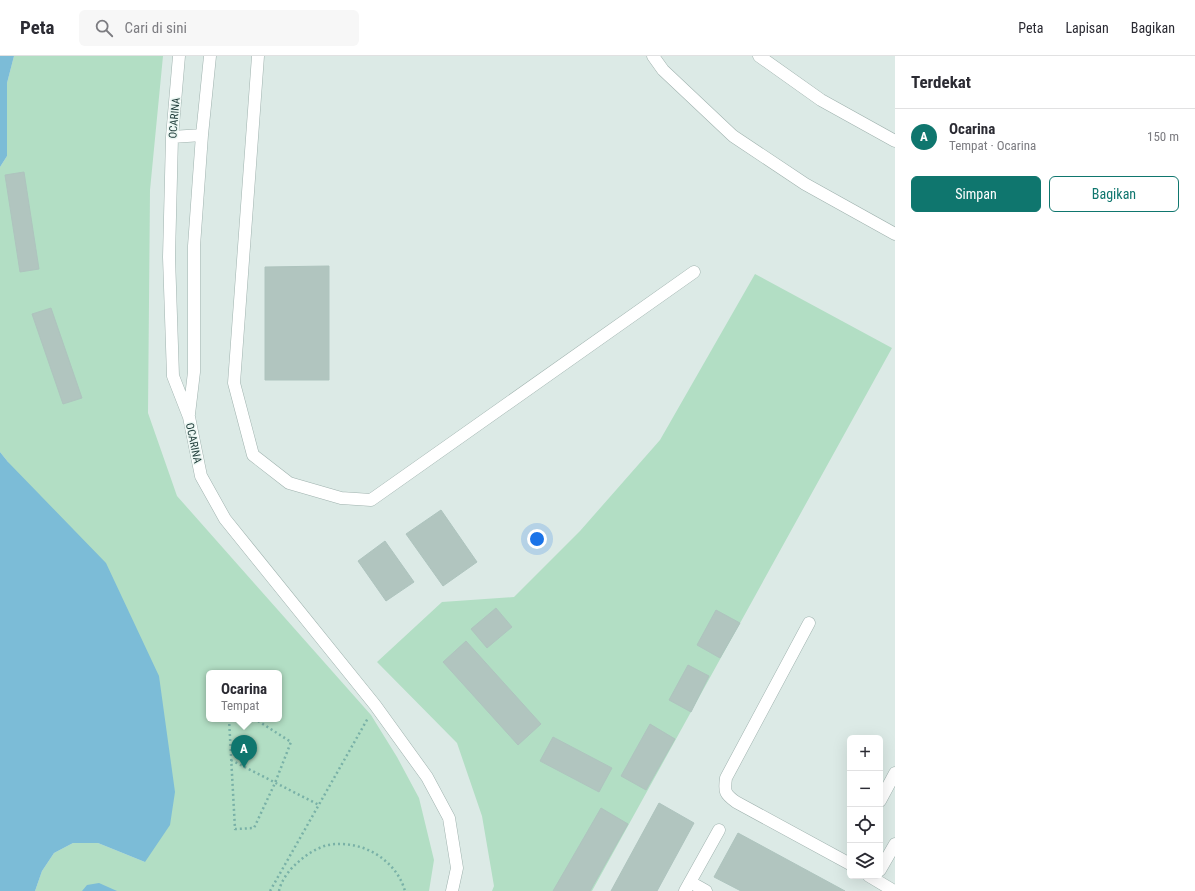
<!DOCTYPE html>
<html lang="id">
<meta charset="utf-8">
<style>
:root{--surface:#fff;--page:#f7f7f7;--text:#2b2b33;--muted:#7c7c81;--line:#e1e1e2;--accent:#0f766e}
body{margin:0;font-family:"Roboto Condensed",sans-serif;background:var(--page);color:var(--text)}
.controls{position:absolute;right:12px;bottom:12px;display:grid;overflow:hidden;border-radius:6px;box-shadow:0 4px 16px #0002}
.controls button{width:36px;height:36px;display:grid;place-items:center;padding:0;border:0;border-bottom:1px solid var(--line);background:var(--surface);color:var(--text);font:20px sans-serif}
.you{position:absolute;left:537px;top:483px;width:14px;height:14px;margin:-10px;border:3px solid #fff;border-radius:50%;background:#1a73e8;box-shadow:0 0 0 6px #1a73e833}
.badge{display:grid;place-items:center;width:26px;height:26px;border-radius:50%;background:var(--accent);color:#fff;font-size:13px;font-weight:700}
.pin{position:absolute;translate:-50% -33px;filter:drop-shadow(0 1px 2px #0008)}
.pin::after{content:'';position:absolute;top:21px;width:14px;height:12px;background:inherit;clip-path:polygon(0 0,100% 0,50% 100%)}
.popup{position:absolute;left:206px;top:614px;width:76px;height:52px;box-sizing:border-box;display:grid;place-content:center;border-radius:6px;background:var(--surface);filter:drop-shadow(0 1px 3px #0005);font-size:13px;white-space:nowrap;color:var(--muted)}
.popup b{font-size:15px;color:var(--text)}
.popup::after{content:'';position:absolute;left:50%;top:100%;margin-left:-8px;border:8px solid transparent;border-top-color:var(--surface)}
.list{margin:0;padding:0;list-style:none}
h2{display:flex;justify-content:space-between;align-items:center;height:52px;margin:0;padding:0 16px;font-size:17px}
h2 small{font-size:13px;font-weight:400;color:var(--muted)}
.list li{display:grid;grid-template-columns:26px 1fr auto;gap:12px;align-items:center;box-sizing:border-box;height:56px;padding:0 16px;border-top:1px solid var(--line)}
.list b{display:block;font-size:15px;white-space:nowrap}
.list p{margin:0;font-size:13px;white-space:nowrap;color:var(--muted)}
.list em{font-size:13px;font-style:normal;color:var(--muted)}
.actions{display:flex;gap:8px;padding:12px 16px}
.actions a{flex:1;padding:9px 0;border:1px solid var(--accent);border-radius:6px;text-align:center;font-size:14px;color:var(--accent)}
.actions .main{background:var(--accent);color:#fff}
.icon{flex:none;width:22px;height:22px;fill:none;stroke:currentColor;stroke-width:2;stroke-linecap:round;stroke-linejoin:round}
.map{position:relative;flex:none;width:895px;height:835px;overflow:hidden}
header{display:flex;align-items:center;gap:24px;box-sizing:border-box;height:56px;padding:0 20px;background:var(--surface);border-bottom:1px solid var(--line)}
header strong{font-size:19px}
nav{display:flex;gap:22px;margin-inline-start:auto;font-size:14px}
.search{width:280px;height:36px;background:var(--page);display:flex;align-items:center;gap:10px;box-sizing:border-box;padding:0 14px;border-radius:6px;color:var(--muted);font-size:15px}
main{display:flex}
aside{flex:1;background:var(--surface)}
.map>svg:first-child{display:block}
.green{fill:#b2dec4;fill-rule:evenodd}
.water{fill:#7cbcd7}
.building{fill:#b1c5bf;stroke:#aec4be}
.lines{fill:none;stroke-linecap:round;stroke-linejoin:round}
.minor-casing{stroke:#9fb2ae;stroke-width:13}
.path{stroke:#79b1a7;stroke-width:2.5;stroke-dasharray:2 3;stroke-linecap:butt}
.minor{stroke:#fff;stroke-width:12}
.labels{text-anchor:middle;stroke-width:3;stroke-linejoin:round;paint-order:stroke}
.street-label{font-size:11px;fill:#1c3a37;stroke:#ecf7f3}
</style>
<header>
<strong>Peta</strong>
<div class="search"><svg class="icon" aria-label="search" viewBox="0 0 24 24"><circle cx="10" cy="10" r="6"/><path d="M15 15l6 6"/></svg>Cari di sini</div>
<nav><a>Peta</a><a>Lapisan</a><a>Bagikan</a></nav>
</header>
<main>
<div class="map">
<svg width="895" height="835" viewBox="0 0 895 835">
<rect width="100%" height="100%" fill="#dceae6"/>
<path class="green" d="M 14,0 L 163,0 L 150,134 L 148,357 L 177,440 L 371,659 L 397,701 L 419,742 L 434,804 L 429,835 L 35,835 L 42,815 L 54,797 L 73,787 L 98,787 L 145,806 L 8,406 L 0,396 L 0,111 L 7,100 L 7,27 ZM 209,617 L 279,617 L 279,663 L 209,663 Z
M 755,218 L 892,292 L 592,835 L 492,835 L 494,830 L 482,760 L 457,687 L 377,606 L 442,546 L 514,541 L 580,475 L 660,384 Z"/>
<path class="water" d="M 0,0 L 14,0 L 7,27 L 7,100 L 0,111 Z
M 0,396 L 8,406 L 106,507 L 159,620 L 175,736 L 170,769 L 145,806 L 98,787 L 73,787 L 54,797 L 42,815 L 35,835 L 0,835 Z
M 99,827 L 117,835 L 82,835 L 87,829 Z"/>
<path class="building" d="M 24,116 L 39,213 L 20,216 L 5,119 Z
M 329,210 L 329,324 L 265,324 L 265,211 Z
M 51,252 L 82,342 L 63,348 L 32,258 Z
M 441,454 L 477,506 L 443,530 L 406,478 Z
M 385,485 L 414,526 L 386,545 L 358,505 Z
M 496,552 L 512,571 L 487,592 L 471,573 Z
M 716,554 L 740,567 L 720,602 L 697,589 Z
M 466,585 L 541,668 L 518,689 L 443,606 Z
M 688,609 L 709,620 L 691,656 L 669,644 Z
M 650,668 L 675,683 L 646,734 L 621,720 Z
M 553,681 L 612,712 L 599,736 L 540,705 Z
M 659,747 L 694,767 L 657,835 L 611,835 Z
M 601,752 L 628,768 L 590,835 L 553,835 Z
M 738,777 L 845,835 L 741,835 L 714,821 Z"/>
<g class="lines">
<g class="minor-casing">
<path id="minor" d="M 179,0 L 172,81 L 169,201 L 173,320 L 189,361 L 201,420 L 225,463 L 375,649 L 427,721 L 449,762 L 457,812 L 452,835
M 258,0 L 234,327 L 253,399 L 289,427 L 341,442 L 371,444 L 694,216
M 653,0 L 663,14 L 733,80 L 805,128 L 895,178
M 759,0 L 821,44 L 895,85
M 172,81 L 202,79
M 189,358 L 194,316 L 194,190 L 202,79 L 210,0
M 809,567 L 726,722 C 724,736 725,738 736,746 L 850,808
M 880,745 L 895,717
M 880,814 L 895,788
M 869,820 L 894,835
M 690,826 L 706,835
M 685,835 L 719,774"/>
</g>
<path class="path" d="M 229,663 L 235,773 L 254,772 L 275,727 L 291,686 L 255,663
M 231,704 L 319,749
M 270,835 L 368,662
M 279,835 C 281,825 289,814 297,807 C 306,799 316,792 328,789 C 361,783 396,803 405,835"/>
<use href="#minor" class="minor"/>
</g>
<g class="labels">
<g class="street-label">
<text transform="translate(174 62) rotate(-85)" y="4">OCARINA</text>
<text transform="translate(194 387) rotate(78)" y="4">OCARINA</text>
</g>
</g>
</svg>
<div class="controls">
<button>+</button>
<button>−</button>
<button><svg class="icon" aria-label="locate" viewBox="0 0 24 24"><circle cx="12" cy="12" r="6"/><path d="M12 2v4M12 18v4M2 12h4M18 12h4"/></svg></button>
<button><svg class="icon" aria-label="layers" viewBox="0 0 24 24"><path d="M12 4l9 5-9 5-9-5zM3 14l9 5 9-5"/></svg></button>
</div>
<div class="you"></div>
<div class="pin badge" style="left:244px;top:712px">A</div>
<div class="popup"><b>Ocarina</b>Tempat</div>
</div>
<aside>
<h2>Terdekat<small></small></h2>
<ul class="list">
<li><span class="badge">A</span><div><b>Ocarina</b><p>Tempat · Ocarina</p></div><em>150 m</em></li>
</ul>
<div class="actions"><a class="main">Simpan</a><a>Bagikan</a></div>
</aside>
</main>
